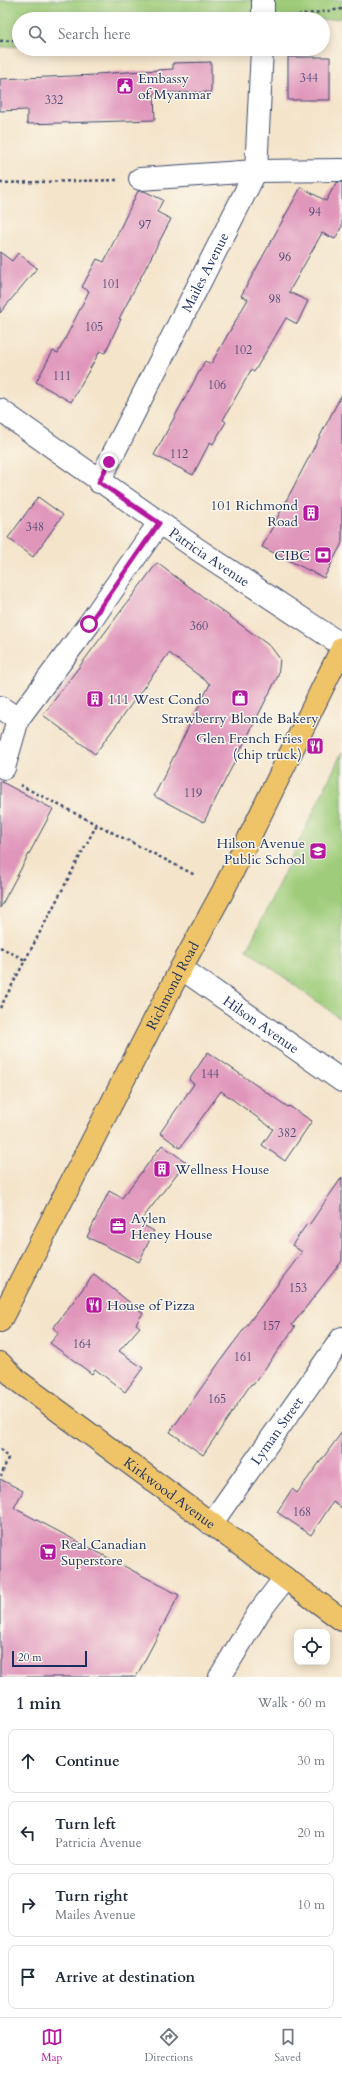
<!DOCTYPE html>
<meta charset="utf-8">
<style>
:root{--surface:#fff;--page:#f6f6f7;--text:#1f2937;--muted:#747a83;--line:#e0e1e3;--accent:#b5179e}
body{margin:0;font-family:Cardo,serif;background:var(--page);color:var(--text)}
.controls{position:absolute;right:12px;bottom:12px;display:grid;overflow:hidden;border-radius:8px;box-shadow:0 2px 10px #0003}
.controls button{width:36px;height:36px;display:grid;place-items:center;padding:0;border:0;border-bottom:1px solid var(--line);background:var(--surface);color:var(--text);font:20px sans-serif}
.scale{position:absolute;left:12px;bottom:10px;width:75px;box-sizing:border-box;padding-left:4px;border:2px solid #1b2f5e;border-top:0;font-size:11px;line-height:14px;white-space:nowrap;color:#1b2f5e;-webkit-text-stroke:3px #fbf7ec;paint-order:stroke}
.stop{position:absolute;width:12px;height:12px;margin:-9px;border:3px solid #b5179e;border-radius:50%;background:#fff}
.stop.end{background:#b5179e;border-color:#fff;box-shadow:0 1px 4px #0008}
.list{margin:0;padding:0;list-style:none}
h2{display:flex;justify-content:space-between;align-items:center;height:52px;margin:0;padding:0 16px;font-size:17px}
h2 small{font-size:13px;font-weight:400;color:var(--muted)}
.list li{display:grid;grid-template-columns:26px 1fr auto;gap:12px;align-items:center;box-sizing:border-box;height:64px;margin:0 8px 8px;padding:0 8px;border:1px solid var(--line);border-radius:8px}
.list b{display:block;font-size:15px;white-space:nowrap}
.list p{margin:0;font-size:13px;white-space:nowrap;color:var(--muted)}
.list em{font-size:13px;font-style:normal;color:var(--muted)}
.icon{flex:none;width:22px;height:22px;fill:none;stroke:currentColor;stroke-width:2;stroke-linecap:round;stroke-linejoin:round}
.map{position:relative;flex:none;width:342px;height:1677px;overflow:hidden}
.search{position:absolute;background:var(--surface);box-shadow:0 2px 10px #0003;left:12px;right:12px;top:12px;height:44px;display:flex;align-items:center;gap:10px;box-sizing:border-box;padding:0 14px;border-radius:22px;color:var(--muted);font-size:15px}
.sheet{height:340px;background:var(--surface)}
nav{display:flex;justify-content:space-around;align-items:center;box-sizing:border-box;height:56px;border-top:1px solid var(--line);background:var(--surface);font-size:11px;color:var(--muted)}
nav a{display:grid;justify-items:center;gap:2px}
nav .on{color:var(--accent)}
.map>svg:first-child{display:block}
.green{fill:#9fcc7a;stroke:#5d7e6c}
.building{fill:#e096bb}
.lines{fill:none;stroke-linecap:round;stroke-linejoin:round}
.minor-casing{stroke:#3c4a6e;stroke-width:24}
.major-casing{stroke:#3c4a6e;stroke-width:24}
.path{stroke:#3c4a6e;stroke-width:2.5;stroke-dasharray:3 3;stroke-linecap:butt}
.minor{stroke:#fff;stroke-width:22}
.major{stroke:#efc469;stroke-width:22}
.route{stroke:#b5179e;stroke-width:5}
.labels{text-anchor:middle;stroke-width:3;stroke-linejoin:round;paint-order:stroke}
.number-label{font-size:12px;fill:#4c4975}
.poi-label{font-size:14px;fill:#1b2f5e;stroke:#fbf7ec;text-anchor:start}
.street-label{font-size:14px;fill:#1b2f5e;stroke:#fbf7ec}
</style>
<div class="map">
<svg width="342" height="1677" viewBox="0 0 342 1677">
<rect width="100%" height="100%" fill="#fbf7ec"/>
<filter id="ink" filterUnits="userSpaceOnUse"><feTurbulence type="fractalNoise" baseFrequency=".025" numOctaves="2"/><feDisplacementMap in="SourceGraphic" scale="8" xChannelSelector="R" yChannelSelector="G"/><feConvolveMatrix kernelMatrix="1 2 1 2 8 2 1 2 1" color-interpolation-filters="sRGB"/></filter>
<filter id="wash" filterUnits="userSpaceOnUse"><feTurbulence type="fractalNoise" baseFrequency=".012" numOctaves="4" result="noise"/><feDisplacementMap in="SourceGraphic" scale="16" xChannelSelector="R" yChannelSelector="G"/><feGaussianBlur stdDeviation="0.9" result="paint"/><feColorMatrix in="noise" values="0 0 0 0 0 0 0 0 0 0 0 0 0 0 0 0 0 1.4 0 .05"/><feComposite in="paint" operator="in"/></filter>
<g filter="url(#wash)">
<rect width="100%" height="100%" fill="#f4e4ca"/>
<path class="green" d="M 0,0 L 342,0 L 342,18 L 323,20 L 19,19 L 19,46 L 0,47 Z
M 342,752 L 342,1020 L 247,950 Z"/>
<g id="blocks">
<path class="building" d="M 288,57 L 330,57 L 330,100 L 288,100 Z
M 211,62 L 211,92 L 154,93 L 155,120 L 27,124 L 27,110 L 0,111 L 0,79 L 96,75 L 96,74 L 173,69 L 173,63 Z
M 342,182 L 342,226 L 335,239 L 322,233 L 289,292 L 308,301 L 297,324 L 286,318 L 254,372 L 251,370 L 223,420 L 226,422 L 213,444 L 210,442 L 193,475 L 154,455 L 205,361 L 211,364 L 248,299 L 241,296 L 301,187 L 326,201 L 336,183 Z
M 138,191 L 144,191 L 163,200 L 157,212 L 171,219 L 119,319 L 121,319 L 105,353 L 100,351 L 71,402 L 36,382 L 53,351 L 58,353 L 89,291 L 82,287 L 97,259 L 104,262 Z
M 0,252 L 12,261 L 18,253 L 37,268 L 0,313 Z
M 342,394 L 342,543 L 324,578 L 262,547 Z
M 38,497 L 63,515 L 33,557 L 8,538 Z
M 157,563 L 271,647 L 280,659 L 278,676 L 204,822 L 154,796 L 210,684 L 169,653 L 95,754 L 43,715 Z
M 0,781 L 53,809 L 0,908 Z
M 208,1052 L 288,1107 L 289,1106 L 312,1121 L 285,1161 L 262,1145 L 273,1129 L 221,1091 L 180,1148 L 160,1133 L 194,1084 L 189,1080 Z
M 162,1145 L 186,1162 L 139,1223 L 154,1231 L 139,1262 L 87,1237 L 109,1191 L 122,1198 Z
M 342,1177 L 342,1261 L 292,1325 L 295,1327 L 253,1385 L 251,1384 L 203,1455 L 170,1432 L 226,1353 L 302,1252 L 292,1245 L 307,1224 L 309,1225 Z
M 94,1274 L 143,1313 L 136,1324 L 140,1327 L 119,1351 L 143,1368 L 125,1392 L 95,1369 L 92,1374 L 50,1343 L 59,1333 L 53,1328 Z
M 342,1432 L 342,1508 L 333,1502 L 311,1535 L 277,1512 L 292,1489 L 297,1493 Z
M 0,1479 L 23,1491 L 14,1508 L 179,1595 L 136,1677 L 0,1677 Z"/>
</g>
</g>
<g filter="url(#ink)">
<use href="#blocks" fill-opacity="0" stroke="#3c4a6e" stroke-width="1"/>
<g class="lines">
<g class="minor-casing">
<g id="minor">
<path d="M 263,0 L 263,19"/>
<path d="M 140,179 L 256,171 L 342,170"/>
<path id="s1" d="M 0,410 L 197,549 L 342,645"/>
<path id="s2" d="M 99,482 L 256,171 L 262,49"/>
<path d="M 0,707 L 18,719"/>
<path d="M 4,768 L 18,719 L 89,624 L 159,523"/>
<path id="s3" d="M 181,968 L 342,1081"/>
<path id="s4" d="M 211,1524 L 342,1338"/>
<path d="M 220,1677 L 259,1612 L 285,1578"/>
</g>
</g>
<g class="major-casing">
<g id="major">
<path id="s5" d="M 0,1321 L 181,968 L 223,891 L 342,648"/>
<path id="s6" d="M 0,1363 L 18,1381 L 342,1620"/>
</g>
</g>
<path class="path" d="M 286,17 L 342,9
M 0,41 L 19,40
M 0,183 L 117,180
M 20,785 L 195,875
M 0,947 L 25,960
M 0,1008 L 97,824
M 0,1449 L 8,1458 L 1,1476"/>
<use href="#minor" class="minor"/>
<use href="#major" class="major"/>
</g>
</g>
<g class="lines" filter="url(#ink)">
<path class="route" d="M 89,624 L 159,523 L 99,482 L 109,462"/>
</g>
<defs>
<g id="civic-square" transform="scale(0.9)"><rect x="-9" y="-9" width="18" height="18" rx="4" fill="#b5179e" stroke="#fbf7ec"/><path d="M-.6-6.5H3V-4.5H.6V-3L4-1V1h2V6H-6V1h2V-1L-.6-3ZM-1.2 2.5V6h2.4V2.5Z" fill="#fff"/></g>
<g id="building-square" transform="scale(0.9)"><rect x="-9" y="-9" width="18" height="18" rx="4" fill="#b5179e" stroke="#fbf7ec"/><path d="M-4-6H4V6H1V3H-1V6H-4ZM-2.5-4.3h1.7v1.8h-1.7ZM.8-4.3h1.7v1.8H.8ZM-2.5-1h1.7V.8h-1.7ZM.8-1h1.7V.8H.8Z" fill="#fff"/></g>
<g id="bank-square" transform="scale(0.9)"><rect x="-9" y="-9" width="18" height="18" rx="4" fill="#b5179e" stroke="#fbf7ec"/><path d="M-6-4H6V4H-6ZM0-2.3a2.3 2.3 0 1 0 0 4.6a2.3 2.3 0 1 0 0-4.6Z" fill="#fff"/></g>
<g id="shop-square" transform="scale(0.9)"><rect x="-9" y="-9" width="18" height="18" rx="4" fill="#b5179e" stroke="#fbf7ec"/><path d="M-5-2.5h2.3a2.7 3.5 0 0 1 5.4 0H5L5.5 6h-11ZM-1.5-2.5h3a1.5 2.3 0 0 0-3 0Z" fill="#fff"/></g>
<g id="restaurant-square" transform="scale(0.9)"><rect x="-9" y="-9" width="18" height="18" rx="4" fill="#b5179e" stroke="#fbf7ec"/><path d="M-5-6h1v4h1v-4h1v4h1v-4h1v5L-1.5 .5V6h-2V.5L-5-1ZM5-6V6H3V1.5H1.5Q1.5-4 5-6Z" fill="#fff"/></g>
<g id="school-square" transform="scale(0.9)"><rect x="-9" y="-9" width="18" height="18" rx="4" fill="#b5179e" stroke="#fbf7ec"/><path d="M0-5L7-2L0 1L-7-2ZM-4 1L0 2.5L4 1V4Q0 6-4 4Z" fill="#fff"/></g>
<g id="office-square" transform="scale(0.9)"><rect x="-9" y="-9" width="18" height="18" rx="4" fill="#b5179e" stroke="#fbf7ec"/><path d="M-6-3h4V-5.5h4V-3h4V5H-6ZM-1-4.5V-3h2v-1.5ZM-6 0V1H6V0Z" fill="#fff"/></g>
<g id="supermarket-square" transform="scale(0.9)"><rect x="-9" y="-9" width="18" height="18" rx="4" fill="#b5179e" stroke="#fbf7ec"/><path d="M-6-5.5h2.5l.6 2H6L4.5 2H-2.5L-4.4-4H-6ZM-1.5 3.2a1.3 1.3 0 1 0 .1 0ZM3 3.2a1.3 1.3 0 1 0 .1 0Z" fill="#fff"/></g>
</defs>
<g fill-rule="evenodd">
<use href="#civic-square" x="125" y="86"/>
<use href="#building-square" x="311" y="513"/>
<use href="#bank-square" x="323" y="555"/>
<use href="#shop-square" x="240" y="698"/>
<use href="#building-square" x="95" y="699"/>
<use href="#restaurant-square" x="315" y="746"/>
<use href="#school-square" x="318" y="851"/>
<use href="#building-square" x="162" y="1169"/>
<use href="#office-square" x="118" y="1226"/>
<use href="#restaurant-square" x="94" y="1305"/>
<use href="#supermarket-square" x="48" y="1552"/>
</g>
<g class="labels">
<g class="number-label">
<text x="309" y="82">344</text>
<text x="54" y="104">332</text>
<text x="315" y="216">94</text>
<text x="145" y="229">97</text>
<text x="285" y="261">96</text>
<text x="111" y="288">101</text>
<text x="275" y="303">98</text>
<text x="94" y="331">105</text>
<text x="243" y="354">102</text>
<text x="62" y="380">111</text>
<text x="217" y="389">106</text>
<text x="179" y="458">112</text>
<text x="35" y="531">348</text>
<text x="199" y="630">360</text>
<text x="193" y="797">119</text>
<text x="210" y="1078">144</text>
<text x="287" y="1137">382</text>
<text x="298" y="1292">153</text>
<text x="271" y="1330">157</text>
<text x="82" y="1348">164</text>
<text x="243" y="1361">161</text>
<text x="217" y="1403">165</text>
<text x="302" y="1516">168</text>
</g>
<g class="poi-label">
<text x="138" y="83">Embassy<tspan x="138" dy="16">of Myanmar</tspan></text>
<text x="298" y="510" text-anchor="end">101 Richmond<tspan x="298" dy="16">Road</tspan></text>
<text x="310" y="560" text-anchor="end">CIBC</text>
<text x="108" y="704">111 West Condo</text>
<text x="240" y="723" text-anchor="middle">Strawberry Blonde Bakery</text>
<text x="302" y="743" text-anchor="end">Glen French Fries<tspan x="302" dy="16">(chip truck)</tspan></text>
<text x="305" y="848" text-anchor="end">Hilson Avenue<tspan x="305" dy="16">Public School</tspan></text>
<text x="175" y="1174">Wellness House</text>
<text x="131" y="1223">Aylen<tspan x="131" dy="16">Heney House</tspan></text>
<text x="107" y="1310">House of Pizza</text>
<text x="61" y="1549">Real Canadian<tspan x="61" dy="16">Superstore</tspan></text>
</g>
<g class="street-label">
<text dy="5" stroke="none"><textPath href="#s2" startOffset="235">Mailes Avenue</textPath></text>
<text dy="5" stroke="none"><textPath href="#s1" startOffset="256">Patricia Avenue</textPath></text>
<text dy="5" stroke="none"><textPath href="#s5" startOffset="377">Richmond Road</textPath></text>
<text dy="5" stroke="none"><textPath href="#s3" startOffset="98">Hilson Avenue</textPath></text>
<text dy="5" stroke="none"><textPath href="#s4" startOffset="114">Lyman Street</textPath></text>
<text dy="5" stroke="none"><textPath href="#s6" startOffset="214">Kirkwood Avenue</textPath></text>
</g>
</g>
</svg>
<div class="controls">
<button><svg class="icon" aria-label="locate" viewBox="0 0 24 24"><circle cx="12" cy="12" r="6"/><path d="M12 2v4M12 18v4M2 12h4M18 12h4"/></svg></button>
</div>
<div class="scale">20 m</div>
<div class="stop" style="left:89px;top:624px"></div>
<div class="stop end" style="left:109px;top:462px"></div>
<div class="search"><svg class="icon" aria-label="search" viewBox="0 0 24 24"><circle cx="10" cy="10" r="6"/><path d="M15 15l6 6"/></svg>Search here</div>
</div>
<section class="sheet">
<h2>1 min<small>Walk · 60 m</small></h2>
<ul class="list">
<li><svg class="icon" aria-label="ahead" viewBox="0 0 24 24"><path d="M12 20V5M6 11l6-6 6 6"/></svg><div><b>Continue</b></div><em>30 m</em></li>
<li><svg class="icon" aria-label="left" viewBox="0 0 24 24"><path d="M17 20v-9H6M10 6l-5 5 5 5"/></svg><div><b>Turn left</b><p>Patricia Avenue</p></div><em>20 m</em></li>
<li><svg class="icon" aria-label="right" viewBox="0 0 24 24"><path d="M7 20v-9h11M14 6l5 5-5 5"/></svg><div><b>Turn right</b><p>Mailes Avenue</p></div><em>10 m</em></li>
<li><svg class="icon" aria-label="arrive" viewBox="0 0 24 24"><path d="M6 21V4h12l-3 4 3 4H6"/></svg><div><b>Arrive at destination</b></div></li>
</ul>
</section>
<nav>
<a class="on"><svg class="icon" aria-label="map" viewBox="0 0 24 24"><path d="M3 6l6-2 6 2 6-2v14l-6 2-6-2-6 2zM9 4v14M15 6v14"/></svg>Map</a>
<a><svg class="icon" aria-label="directions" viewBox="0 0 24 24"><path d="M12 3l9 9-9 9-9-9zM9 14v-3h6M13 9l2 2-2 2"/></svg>Directions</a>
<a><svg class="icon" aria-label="saved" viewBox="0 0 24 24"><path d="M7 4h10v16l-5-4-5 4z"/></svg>Saved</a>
</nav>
